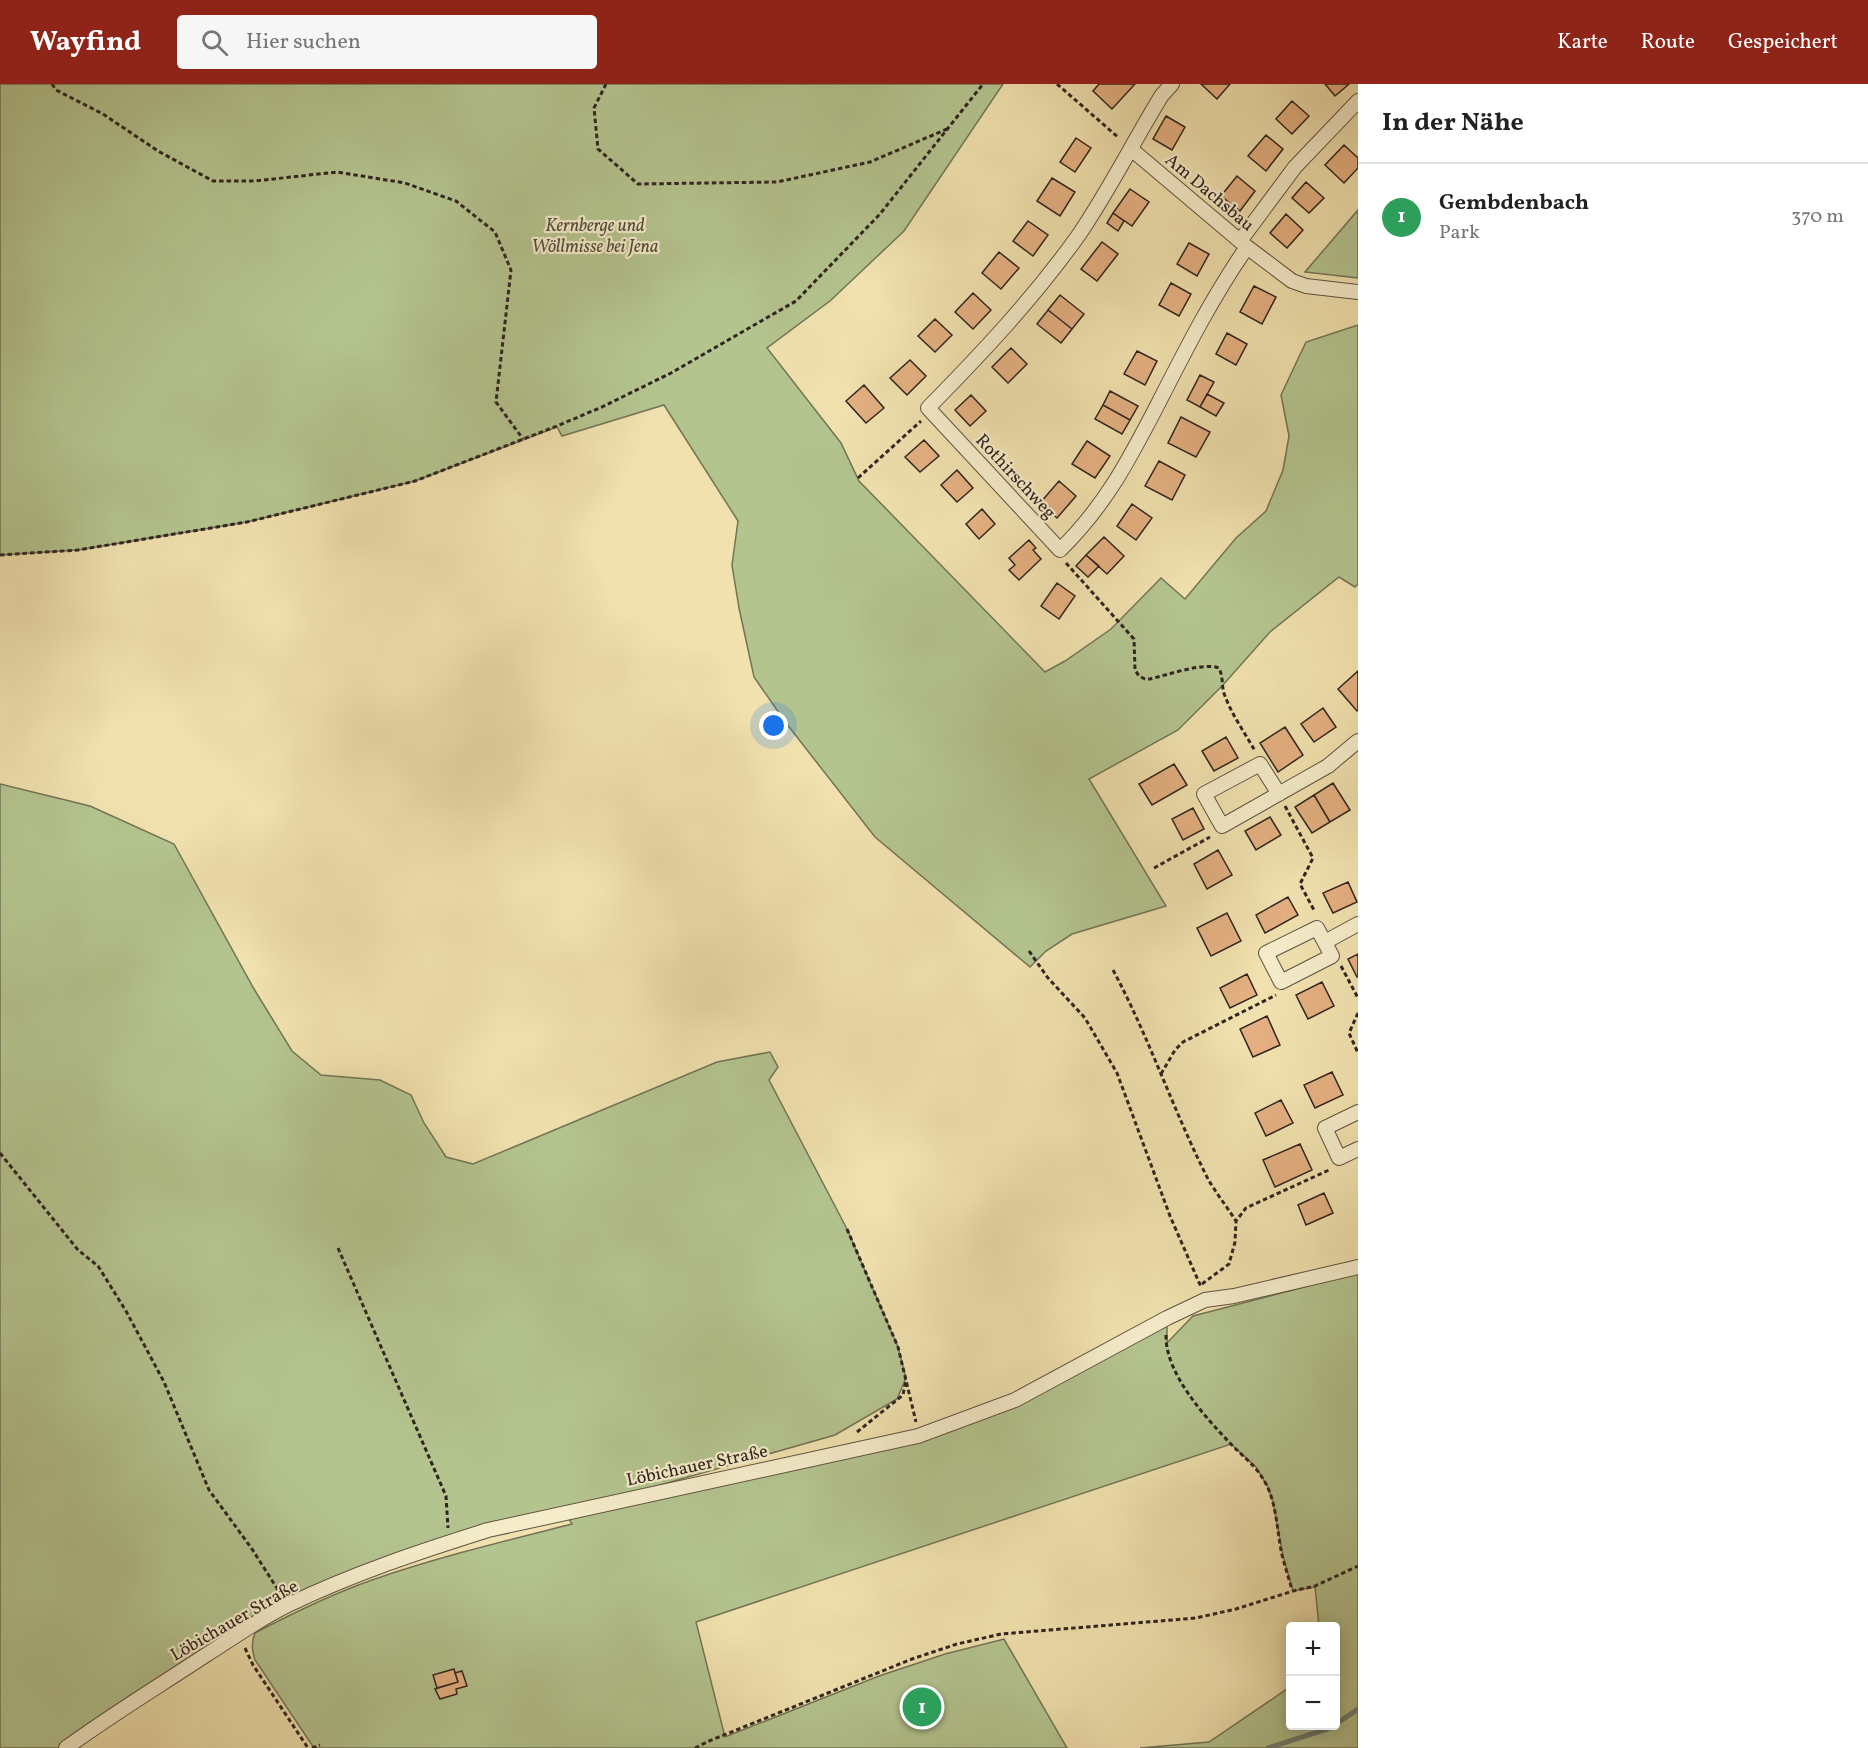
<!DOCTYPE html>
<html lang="de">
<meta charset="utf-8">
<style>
:root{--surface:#fff;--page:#f6f6f6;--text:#222;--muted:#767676;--line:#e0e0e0;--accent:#8f2418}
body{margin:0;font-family:Vollkorn,serif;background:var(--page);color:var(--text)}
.controls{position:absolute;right:18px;bottom:18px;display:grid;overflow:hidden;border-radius:6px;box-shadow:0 3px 15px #0003}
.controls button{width:54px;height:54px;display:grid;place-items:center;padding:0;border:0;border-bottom:2px solid var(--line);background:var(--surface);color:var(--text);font:30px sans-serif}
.you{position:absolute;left:774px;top:642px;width:21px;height:21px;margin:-15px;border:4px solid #fff;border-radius:50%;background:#1a73e8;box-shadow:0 0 0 9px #1a73e833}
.badge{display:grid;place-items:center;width:39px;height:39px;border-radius:50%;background:var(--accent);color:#fff;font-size:20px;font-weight:700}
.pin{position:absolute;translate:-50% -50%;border:3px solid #fff;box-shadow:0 2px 6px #0006}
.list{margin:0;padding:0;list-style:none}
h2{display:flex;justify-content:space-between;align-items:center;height:78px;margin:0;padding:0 24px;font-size:26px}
h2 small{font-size:20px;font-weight:400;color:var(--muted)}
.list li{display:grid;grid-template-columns:39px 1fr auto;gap:18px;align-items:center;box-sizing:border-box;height:108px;padding:0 24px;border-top:2px solid var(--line)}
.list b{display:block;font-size:22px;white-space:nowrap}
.list p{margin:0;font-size:20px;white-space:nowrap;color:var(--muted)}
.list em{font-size:20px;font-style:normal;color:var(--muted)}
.icon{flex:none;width:33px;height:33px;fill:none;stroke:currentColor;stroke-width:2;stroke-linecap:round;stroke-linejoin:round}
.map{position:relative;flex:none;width:1358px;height:1664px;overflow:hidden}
header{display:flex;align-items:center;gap:36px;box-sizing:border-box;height:84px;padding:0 30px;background:var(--accent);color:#fff}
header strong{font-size:28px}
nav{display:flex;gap:33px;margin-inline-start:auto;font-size:21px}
.search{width:420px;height:54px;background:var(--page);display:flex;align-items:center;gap:15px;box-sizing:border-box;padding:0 21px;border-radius:6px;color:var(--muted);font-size:22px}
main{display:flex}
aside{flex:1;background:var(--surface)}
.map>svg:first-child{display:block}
.green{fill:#b4c48f;stroke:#727457;stroke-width:1.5}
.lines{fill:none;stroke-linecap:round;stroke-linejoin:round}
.stream{stroke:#708072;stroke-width:5}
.building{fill:#e4b081;stroke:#30241f;stroke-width:1.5}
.minor-casing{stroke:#605343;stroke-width:16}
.path{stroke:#30241f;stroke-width:3;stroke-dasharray:4.5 3;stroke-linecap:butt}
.minor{stroke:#f5ecca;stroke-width:14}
.labels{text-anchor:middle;stroke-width:4.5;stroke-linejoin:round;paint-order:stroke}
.street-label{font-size:18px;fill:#30241f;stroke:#f5ecca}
.park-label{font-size:18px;font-style:italic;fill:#514c3b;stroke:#f5ecca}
</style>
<header>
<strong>Wayfind</strong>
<div class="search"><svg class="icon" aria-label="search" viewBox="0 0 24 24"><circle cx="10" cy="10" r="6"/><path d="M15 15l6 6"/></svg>Hier suchen</div>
<nav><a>Karte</a><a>Route</a><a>Gespeichert</a></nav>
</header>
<main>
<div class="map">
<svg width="1358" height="1664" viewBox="0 0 1358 1664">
<rect width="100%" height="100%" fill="#f0e1ae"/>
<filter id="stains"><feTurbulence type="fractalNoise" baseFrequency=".00333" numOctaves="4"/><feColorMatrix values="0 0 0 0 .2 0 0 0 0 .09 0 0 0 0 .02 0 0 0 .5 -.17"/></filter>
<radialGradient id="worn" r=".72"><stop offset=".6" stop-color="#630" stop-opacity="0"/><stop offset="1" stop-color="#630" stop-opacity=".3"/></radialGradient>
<path class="green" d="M 0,0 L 1003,0 L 904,147 L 830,217 L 767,264 L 841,359 L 859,397 L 1045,588 L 1065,577 L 1111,545 L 1161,494 L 1185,515 L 1236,454 L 1266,427 L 1283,386 L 1289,352 L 1281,311 L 1306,258 L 1358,241 L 1358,500 L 1355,503 L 1339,493 L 1270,548 L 1222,602 L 1178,646 L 1089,695 L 1166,822 L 1072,850 L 1046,867 L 1030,883 L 875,753 L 786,639 L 754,593 L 739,524 L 732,481 L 738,437 L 664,321 L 562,352 L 557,343 L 415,397 L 247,438 L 78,466 L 0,471 Z
M 1358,126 L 1358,194 L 1305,188 Z
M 0,700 L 90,722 L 174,760 L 254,905 L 292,967 L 321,991 L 380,996 L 411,1011 L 424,1039 L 446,1073 L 473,1080 L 717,978 L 770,968 L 778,983 L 769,996 L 847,1145 L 898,1263 L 906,1294 L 897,1315 L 835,1351 L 580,1424 L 918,1352 L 1015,1316 L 1167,1234 L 1167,1259 L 1193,1232 L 1358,1189 L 1358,1664 L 1140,1664 L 1209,1658 L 1290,1603 L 1290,1642 L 1336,1642 L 1336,1542 L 1319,1542 L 1315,1503 L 1293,1507 L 1283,1472 L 1273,1418 L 1268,1403 L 1256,1383 L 1231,1360 L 696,1538 L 725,1653 L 879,1592 L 945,1570 L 1004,1555 L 1067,1664 L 314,1664 L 255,1576 C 252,1565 251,1559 255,1549 C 293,1529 332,1510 372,1496 C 438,1473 505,1457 572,1440 L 565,1428 L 488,1446 L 287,1521 L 66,1664 L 0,1664 Z"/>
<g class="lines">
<path class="stream" d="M 1336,1640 L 1358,1625
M 1268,1664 L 1327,1645 L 1333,1642"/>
</g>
<path class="building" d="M 1099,0 L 1135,0 L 1112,25 L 1093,7 Z
M 1201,0 L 1230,0 L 1217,15 Z
M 1325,0 L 1349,0 L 1335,12 Z
M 1292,17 L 1309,32 L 1292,50 L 1276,35 Z
M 1166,32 L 1185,43 L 1172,66 L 1153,55 Z
M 1266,51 L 1283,65 L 1266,87 L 1248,72 Z
M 1076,54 L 1091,64 L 1075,88 L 1060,78 Z
M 1344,61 L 1358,74 L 1358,84 L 1344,99 L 1325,81 Z
M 1237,92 L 1255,107 L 1240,127 L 1221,112 Z
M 1052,94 L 1075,108 L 1060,132 L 1037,117 Z
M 1306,98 L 1324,114 L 1309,129 L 1292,114 Z
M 1130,105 L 1149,118 L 1132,142 L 1113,129 Z
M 1113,129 L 1124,137 L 1118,147 L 1107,139 Z
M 1286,130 L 1303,146 L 1287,164 L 1270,149 Z
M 1028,137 L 1048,151 L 1033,172 L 1013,157 Z
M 1102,158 L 1118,170 L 1097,197 L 1081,185 Z
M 1189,159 L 1209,170 L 1197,192 L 1177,180 Z
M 999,168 L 1019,184 L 1001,205 L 982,189 Z
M 1171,199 L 1191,210 L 1179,232 L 1159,221 Z
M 1254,202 L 1276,213 L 1262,240 L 1240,228 Z
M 973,209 L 991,226 L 973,245 L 955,228 Z
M 1060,211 L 1084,230 L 1072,245 L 1048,226 Z
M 1048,226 L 1072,245 L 1061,259 L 1037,240 Z
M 935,235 L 952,251 L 935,268 L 918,252 Z
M 1227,249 L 1247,260 L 1236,281 L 1216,270 Z
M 1011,264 L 1027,280 L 1008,299 L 992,283 Z
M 1137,267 L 1157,277 L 1145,301 L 1124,290 Z
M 910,276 L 926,292 L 907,311 L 890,294 Z
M 1200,291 L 1214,298 L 1200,323 L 1187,316 Z
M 864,301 L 884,324 L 866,339 L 846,317 Z
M 1110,307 L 1138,322 L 1130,336 L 1103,321 Z
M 1207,310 L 1224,319 L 1216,332 L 1200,323 Z
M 971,311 L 986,327 L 970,342 L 955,326 Z
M 1103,321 L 1130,336 L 1122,350 L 1095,335 Z
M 1181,333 L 1210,348 L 1196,373 L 1168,359 Z
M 924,356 L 939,372 L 920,388 L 905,373 Z
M 1087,357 L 1110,372 L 1095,394 L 1072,380 Z
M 1159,377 L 1185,391 L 1172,416 L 1145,402 Z
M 957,386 L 973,404 L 957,418 L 941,401 Z
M 1059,397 L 1076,412 L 1057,434 L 1040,419 Z
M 1132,420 L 1152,434 L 1136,456 L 1117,442 Z
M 982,425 L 995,440 L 979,455 L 966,440 Z
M 1104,453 L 1124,472 L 1107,490 L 1086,471 Z
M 1029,456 L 1036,464 L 1033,466 L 1041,475 L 1019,496 L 1009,486 L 1015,481 L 1009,474 Z
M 1086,471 L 1099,482 L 1088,493 L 1076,482 Z
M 1057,499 L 1075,512 L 1059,535 L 1041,522 Z
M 1358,587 L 1358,626 L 1357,627 L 1338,605 Z
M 1323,624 L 1336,643 L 1314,658 L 1301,640 Z
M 1285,643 L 1303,671 L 1278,688 L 1260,659 Z
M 1226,653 L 1238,674 L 1214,687 L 1202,667 Z
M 1174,680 L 1187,701 L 1152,721 L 1139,700 Z
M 1333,699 L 1350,726 L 1330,738 L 1314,711 Z
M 1314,711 L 1330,738 L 1312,749 L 1295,723 Z
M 1193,724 L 1204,745 L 1183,756 L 1172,735 Z
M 1270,733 L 1281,751 L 1256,766 L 1245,747 Z
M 1218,766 L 1232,791 L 1207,805 L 1194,780 Z
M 1348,798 L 1357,818 L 1333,829 L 1323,809 Z
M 1288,813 L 1298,831 L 1265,849 L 1256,831 Z
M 1227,829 L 1241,857 L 1211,872 L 1197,844 Z
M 1358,870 L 1358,892 L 1357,893 L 1348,875 Z
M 1247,890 L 1257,911 L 1230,924 L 1220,904 Z
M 1322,898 L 1334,922 L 1308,935 L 1296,911 Z
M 1267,932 L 1280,961 L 1253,973 L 1240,945 Z
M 1332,988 L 1343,1011 L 1315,1024 L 1304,1001 Z
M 1281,1016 L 1293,1039 L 1266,1052 L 1255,1029 Z
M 1300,1060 L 1312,1086 L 1275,1103 L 1263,1076 Z
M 1324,1109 L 1333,1129 L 1306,1141 L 1298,1121 Z
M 454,1585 L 458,1598 L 437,1604 L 433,1591 Z
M 462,1587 L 467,1602 L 456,1605 L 457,1610 L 440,1615 L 435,1605 L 458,1598 L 455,1589 Z"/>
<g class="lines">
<g class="minor-casing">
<path id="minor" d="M 1172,0 L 1162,11 C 1133,58 1109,107 1078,152 C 1033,215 982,269 928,324 L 1060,466 C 1106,421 1130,374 1159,318 C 1186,265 1213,212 1247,163
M 1131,65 L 1247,163 L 1292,197 L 1306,202 L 1358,208
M 1240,157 L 1295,83 L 1358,17
M 1279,710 L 1260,680 L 1204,710 L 1222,742 L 1328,682 L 1358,657
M 1317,844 L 1332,872 L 1281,898 L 1266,869 Z
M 1325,858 L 1358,840
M 1358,1028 L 1325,1044 L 1339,1074 L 1358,1065
M 66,1664 C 111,1631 159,1602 206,1571 C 233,1554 259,1535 288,1521 C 352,1490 421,1467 488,1446 L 918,1352 L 1015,1316 L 1167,1234 L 1205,1216 L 1234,1212 L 1358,1183"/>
</g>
<path class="path" d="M 52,0 L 56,6 L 103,30 L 158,67 L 213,97 L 255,97 L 337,88 L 405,99 L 456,117 L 495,148 L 511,186 L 496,318 L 523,355
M 606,0 L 594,24 L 598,65 L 638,100 L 777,98 L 870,78 L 947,45
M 1057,0 L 1119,54
M 858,394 L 921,337
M 0,471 L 78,466 L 247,438 L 415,397 L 557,342 L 602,323 L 671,289 L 796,217 L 880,130 L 983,0
M 1066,479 L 1134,555 L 1135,586 L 1139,592 L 1145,595 L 1150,595 C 1167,591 1204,578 1219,584 C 1224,595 1221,603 1225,612 C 1232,631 1245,649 1255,667
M 1285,722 L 1313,774 L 1300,800 L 1315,828
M 1154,784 L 1210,753
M 1029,867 L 1048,894 L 1085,934 L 1117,989 L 1170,1132 L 1201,1203
M 1341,882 L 1358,914
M 1113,886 C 1149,953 1173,1026 1208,1095 C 1216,1109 1227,1123 1236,1137
M 1358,929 L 1349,949 L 1358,969
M 1161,990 L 1175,966 L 1183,958 L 1276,911
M 0,1069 L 78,1166 L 98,1182 L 126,1227 L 164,1298 L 209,1406 L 252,1465 L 280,1509
M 847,1145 L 898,1263 L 916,1338
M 338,1164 L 446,1412 L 448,1444
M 1202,1200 L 1229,1180 L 1235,1158 L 1236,1137 L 1246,1124 L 1329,1086
M 1166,1251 C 1165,1289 1205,1333 1230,1359 C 1244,1374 1256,1381 1266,1400 C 1277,1421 1277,1448 1282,1471 C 1285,1483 1289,1495 1292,1506
M 857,1348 L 903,1311 L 906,1296
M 245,1564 L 253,1581 L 308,1664
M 312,1664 L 320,1661
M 695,1664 L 709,1657 L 912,1575 L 957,1560 L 1001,1550 L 1196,1534 L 1236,1525 L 1293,1507 L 1315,1502 L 1358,1482"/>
<use href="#minor" class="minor"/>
</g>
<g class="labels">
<g class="street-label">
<text transform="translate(1210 108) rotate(40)" y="6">Am Dachsbau</text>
<text transform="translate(1016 392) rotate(47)" y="6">Rothirschweg</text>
<text transform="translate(697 1381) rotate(-12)" y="6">Löbichauer Straße</text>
<text transform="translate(234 1536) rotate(-30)" y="6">Löbichauer Straße</text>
</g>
<g class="park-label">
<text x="595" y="147">Kernberge und<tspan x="595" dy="21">Wöllmisse bei Jena</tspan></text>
</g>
</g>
<rect width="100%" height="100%" filter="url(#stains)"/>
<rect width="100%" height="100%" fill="url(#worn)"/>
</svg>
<div class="controls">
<button>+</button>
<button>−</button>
</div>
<div class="you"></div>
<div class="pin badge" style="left:922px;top:1623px;background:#2e9e5b">1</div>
</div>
<aside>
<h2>In der Nähe<small></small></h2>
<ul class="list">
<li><span class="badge" style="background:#2e9e5b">1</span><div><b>Gembdenbach</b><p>Park</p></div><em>370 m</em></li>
</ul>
</aside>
</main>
